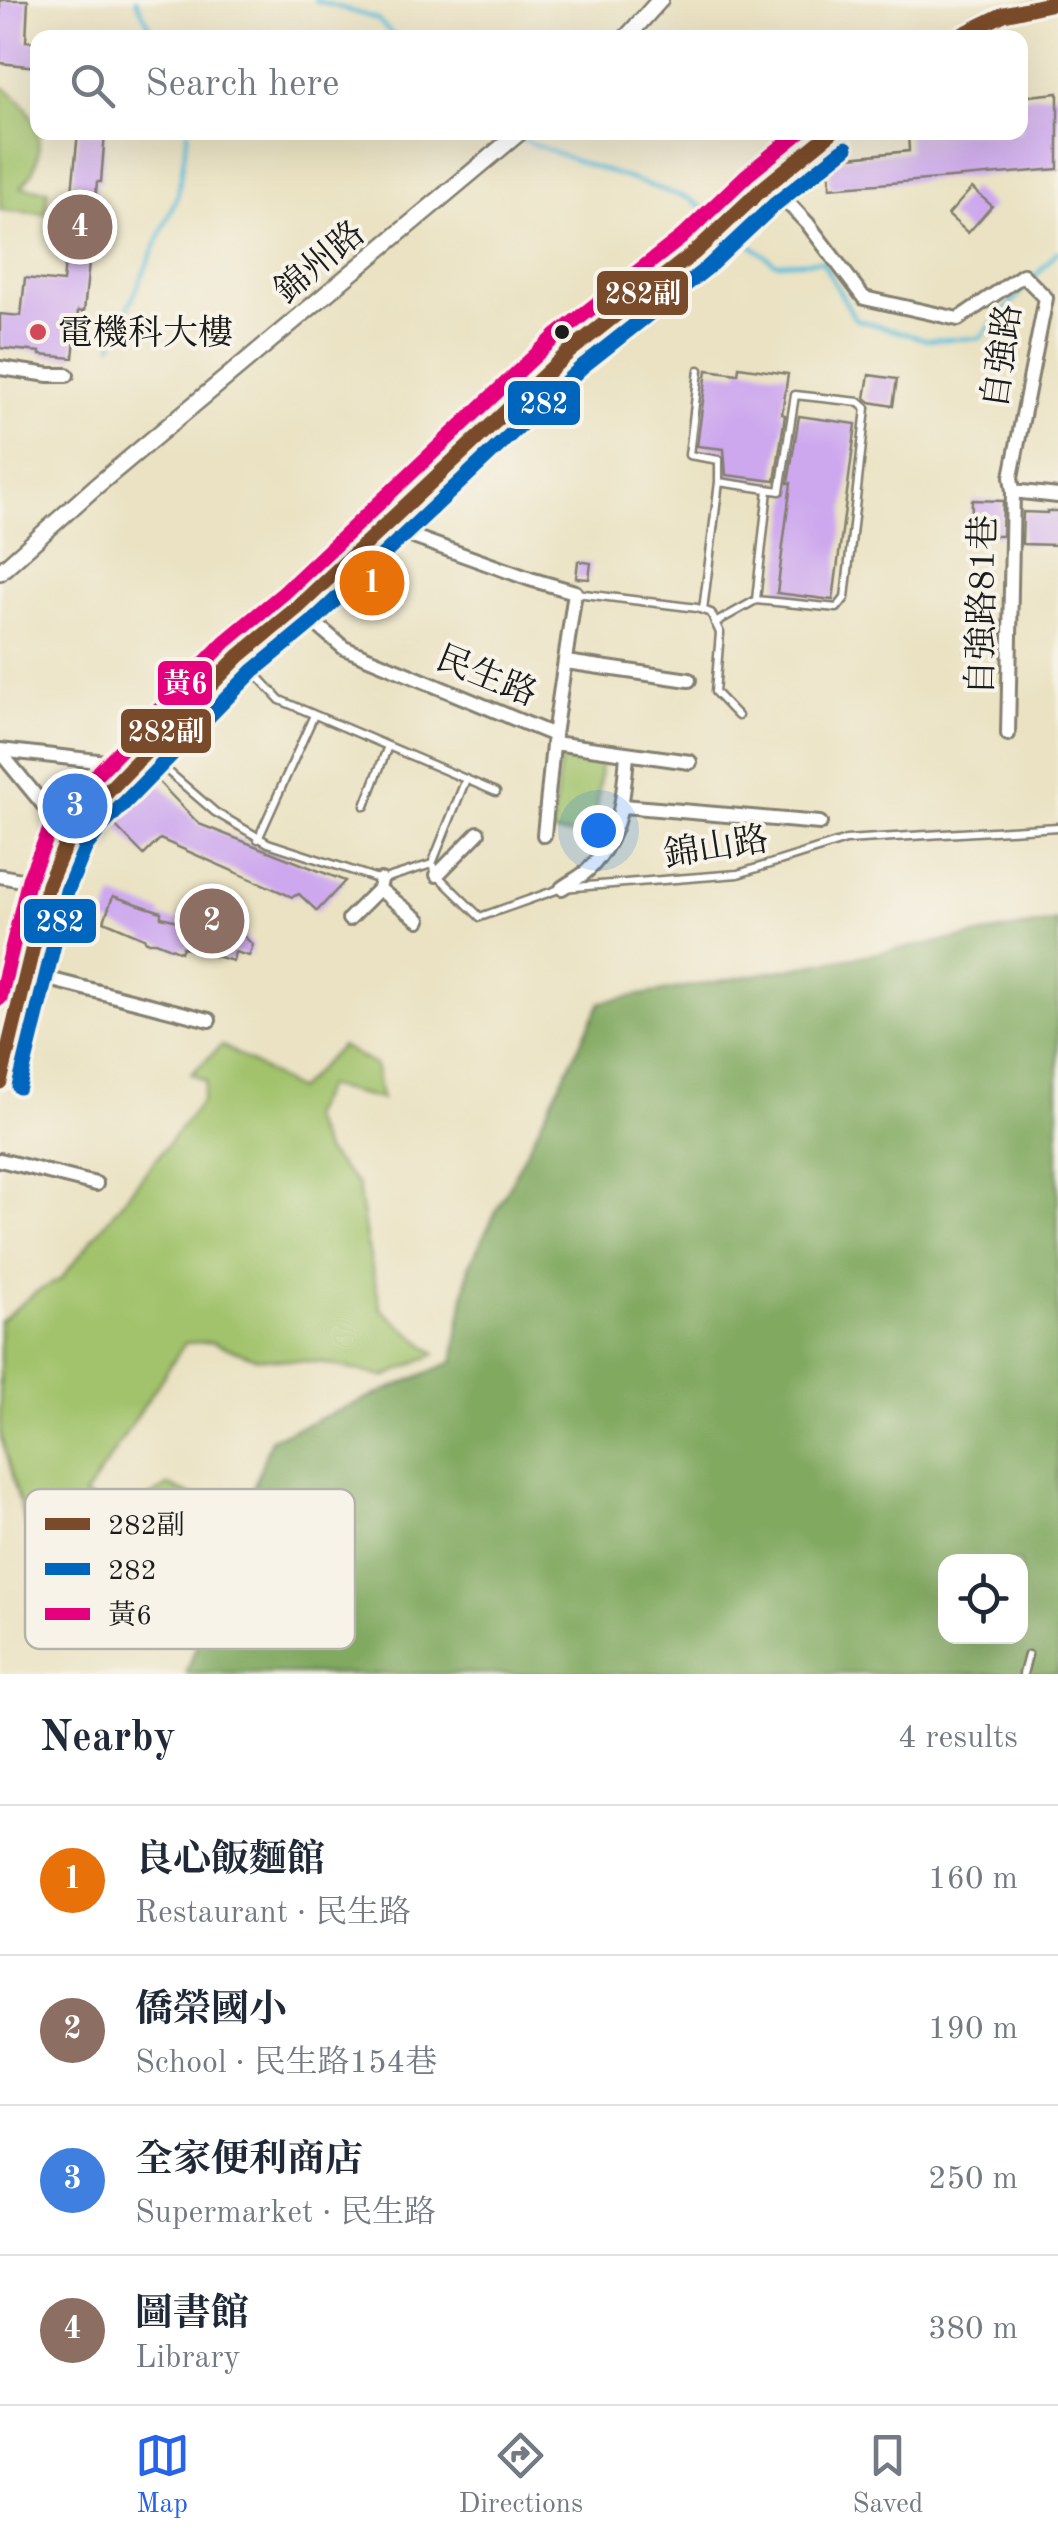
<!DOCTYPE html>
<meta charset="utf-8">
<style>
:root{--surface:#fff;--page:#f6f6f7;--text:#1f2937;--muted:#747a83;--line:#e0e1e3;--accent:#2563eb}
body{margin:0;font-family:"Old Standard TT","Noto Serif TC",serif;background:var(--page);color:var(--text)}
.controls{position:absolute;right:30px;bottom:30px;display:grid;overflow:hidden;border-radius:20px;box-shadow:0 10px 40px #0002}
.controls button{width:90px;height:90px;display:grid;place-items:center;padding:0;border:0;border-bottom:2px solid var(--line);background:var(--surface);color:var(--text);font:50px sans-serif}
.you{position:absolute;left:598px;top:830px;width:35px;height:35px;margin:-25px;border:8px solid #fff;border-radius:50%;background:#1a73e8;box-shadow:0 0 0 15px #1a73e833}
.badge{display:grid;place-items:center;width:65px;height:65px;border-radius:50%;background:var(--accent);color:#fff;font-size:32px;font-weight:700}
.pin{position:absolute;translate:-50% -50%;border:5px solid #fff;box-shadow:0 2px 10px #0006}
.list{margin:0;padding:0;list-style:none}
h2{display:flex;justify-content:space-between;align-items:center;height:130px;margin:0;padding:0 40px;font-size:42px}
h2 small{font-size:32px;font-weight:400;color:var(--muted)}
.list li{display:grid;grid-template-columns:65px 1fr auto;gap:30px;align-items:center;box-sizing:border-box;height:150px;padding:0 40px;border-top:2px solid var(--line)}
.list b{display:block;font-size:38px;white-space:nowrap}
.list p{margin:0;font-size:32px;white-space:nowrap;color:var(--muted)}
.list em{font-size:32px;font-style:normal;color:var(--muted)}
.icon{flex:none;width:55px;height:55px;fill:none;stroke:currentColor;stroke-width:2;stroke-linecap:round;stroke-linejoin:round}
.map{position:relative;flex:none;width:1058px;height:1674px;overflow:hidden}
.search{position:absolute;background:var(--surface);box-shadow:0 10px 40px #0002;left:30px;right:30px;top:30px;height:110px;display:flex;align-items:center;gap:25px;box-sizing:border-box;padding:0 35px;border-radius:20px;color:var(--muted);font-size:38px}
.sheet{height:730px;background:var(--surface)}
nav{display:flex;justify-content:space-around;align-items:center;box-sizing:border-box;height:140px;border-top:2px solid var(--line);background:var(--surface);font-size:28px;color:var(--muted)}
nav a{display:grid;justify-items:center;gap:5px}
nav .on{color:var(--accent)}
.map>svg:first-child{display:block}
.green{fill:#a2c36c;stroke:#5f7044;stroke-width:2.5}
.forest{fill:#81a960;stroke:#4e623e;stroke-width:2.5;fill-rule:evenodd}
.lines{fill:none;stroke-linecap:round;stroke-linejoin:round}
.stream{stroke:#5bbdda;stroke-width:4}
.building{fill:#cda8ee}
.service-casing{stroke:#837f6f;stroke-width:11}
.minor-casing{stroke:#837f6f;stroke-width:18}
.tertiary-casing{stroke:#837f6f;stroke-width:20}
.service{stroke:#fff;stroke-width:6}
.minor{stroke:#fff;stroke-width:12}
.tertiary{stroke:#fff;stroke-width:15}
.bus-1-casing{stroke:#f7f3e8;stroke-width:22}
.bus-2-casing{stroke:#f7f3e8;stroke-width:22}
.bus-3-casing{stroke:#f7f3e8;stroke-width:22}
.bus-1{stroke:#7a4b2a;stroke-width:15}
.bus-2{stroke:#0065bd;stroke-width:15}
.bus-3{stroke:#e5007d;stroke-width:15}
.poi-dot{fill:#d1495b;stroke:#f7f3e8;stroke-width:4}
.bus-dot{fill:#1c1c1c;stroke:#f7f3e8;stroke-width:4}
.labels{text-anchor:middle;stroke-width:8;stroke-linejoin:round;paint-order:stroke}
.street-label{font-size:35px;fill:#1c1c1c;stroke:#f7f3e8}
.poi-label{font-size:35px;fill:#1c1c1c;stroke:#f7f3e8;text-anchor:start}
.key{fill:#f7f3e8;stroke:#b5b2ab;stroke-width:2.5}
.key-label{font-size:28px;fill:#1c1c1c}
.line-badge{stroke:#f7f3e8;stroke-width:4}
.badge-label{font-size:28px;text-anchor:middle;font-weight:bold;fill:#fff}
</style>
<div class="map">
<svg width="1058" height="1674" viewBox="0 0 1058 1674">
<rect width="100%" height="100%" fill="#f7f3e8"/>
<filter id="ink" filterUnits="userSpaceOnUse"><feTurbulence type="fractalNoise" baseFrequency=".01" numOctaves="2"/><feDisplacementMap in="SourceGraphic" scale="20" xChannelSelector="R" yChannelSelector="G"/><feConvolveMatrix kernelMatrix="1 2 1 2 8 2 1 2 1" color-interpolation-filters="sRGB"/></filter>
<filter id="wash" filterUnits="userSpaceOnUse"><feTurbulence type="fractalNoise" baseFrequency=".0048" numOctaves="4" result="noise"/><feDisplacementMap in="SourceGraphic" scale="40" xChannelSelector="R" yChannelSelector="G"/><feGaussianBlur stdDeviation="2.25" result="paint"/><feColorMatrix in="noise" values="0 0 0 0 0 0 0 0 0 0 0 0 0 0 0 0 0 1.4 0 .05"/><feComposite in="paint" operator="in"/></filter>
<g filter="url(#wash)">
<rect width="100%" height="100%" fill="#eae2c2"/>
<path class="green" d="M 0,86 C 39,105 53,155 21,187 L 48,190 L 45,214 L 0,210 Z
M 561,752 L 602,756 L 594,837 L 552,833 Z
M 222,1045 L 297,1090 L 341,1046 L 376,1066 L 381,1099 L 326,1086 L 309,1117 L 325,1151 L 358,1185 L 366,1239 L 381,1309 L 436,1354 L 385,1377 L 319,1362 L 256,1358 L 211,1342 L 185,1343 L 84,1497 L 123,1513 L 169,1485 L 230,1513 L 226,1550 L 195,1566 L 104,1586 L 57,1575 L 26,1526 L 0,1434 L 0,1321 L 36,1292 L 61,1279 L 202,1101 L 206,1081 L 191,1074 Z"/>
<path class="forest" d="M 1058,921 L 1058,1674 L 186,1674 L 271,1439 L 453,1362 L 469,1266 L 601,1002 ZM 946,1562 L 1020,1562 L 1020,1636 L 946,1636 Z"/>
<g class="lines">
<path class="stream" d="M 136,0 L 156,38
M 315,0 L 377,19 L 396,38
M 521,139 L 576,161 L 690,199 L 719,220
M 726,226 L 775,263 L 822,261 L 855,319 L 927,340 L 980,338 L 1058,251
M 112,345 L 178,194 L 188,132"/>
</g>
<g id="blocks">
<path class="building" d="M 0,0 L 28,0 L 26,41 L 38,42 L 38,67 L 0,63 Z
M 1058,93 L 1058,169 L 830,188 L 829,159 L 909,151 L 908,132 L 1020,132 L 1020,97 Z
M 78,132 L 105,132 L 101,182 L 97,182 L 84,312 L 78,311 L 73,358 L 40,355 L 40,352 L 0,348 L 0,314 L 21,316 L 25,278 L 63,282 Z
M 972,188 L 992,206 L 968,233 L 948,215 Z
M 739,367 L 788,374 L 782,414 L 785,415 L 775,481 L 726,475 L 724,449 L 697,446 L 707,370 L 738,374 Z
M 869,375 L 897,379 L 893,406 L 870,402 L 865,398 Z
M 799,416 L 856,424 L 833,600 L 777,593 L 791,483 L 788,483 Z
M 972,500 L 1003,501 L 1002,536 L 971,536 Z
M 1047,511 L 1058,511 L 1058,545 L 1022,544 L 1023,512 L 1047,513 Z
M 578,561 L 591,563 L 589,579 L 576,578 Z
M 364,562 L 397,596 L 376,616 L 343,581 Z
M 153,776 L 199,824 L 345,881 L 317,911 L 299,894 L 292,897 L 160,839 L 144,855 L 109,819 Z
M 113,896 L 161,912 L 161,917 L 178,921 L 182,912 L 190,916 L 192,913 L 239,931 L 253,945 L 249,956 L 235,952 L 233,961 L 183,947 L 181,952 L 156,942 L 146,942 L 144,938 L 104,921 Z"/>
</g>
</g>
<g filter="url(#ink)">
<use href="#blocks" fill-opacity="0" stroke="#837f6f" stroke-width="2.5"/>
<g class="lines">
<g class="service-casing">
<path id="service" d="M 699,370 L 689,455 L 719,460 L 719,482
M 576,593 L 697,608 L 711,613 L 720,633 L 715,692 L 738,716
M 756,600 L 768,490
M 703,610 L 719,482 L 780,491 L 795,395 L 859,402 L 866,408 L 845,598 L 837,608 L 756,600 L 715,623
M 240,657 L 280,700 L 496,792
M 148,754 L 215,812 L 268,843 L 381,880 L 432,864 L 437,875 L 480,917 L 562,888 L 738,874 L 846,840 L 1058,827
M 365,806 L 388,746
M 258,839 L 314,715
M 432,864 L 466,779
M 1023,1674 L 1028,1655"/>
</g>
<g class="minor-casing">
<path id="minor" d="M 769,183 L 808,224 L 864,298 L 958,319 L 1023,275 L 1046,298 L 1011,477 L 1013,491 L 1008,734
M 0,368 L 49,375 L 67,375
M 1013,491 L 1058,496
M 383,526 L 530,579 L 575,592 L 554,735 L 544,835
M 297,608 L 344,648 L 554,735
M 566,662 L 689,680
M 554,743 L 690,762
M 0,750 L 133,765
M 0,752 L 69,836
M 623,806 L 820,823
M 437,875 L 478,833
M 0,876 L 48,885
M 562,888 C 570,882 581,877 588,870 C 621,838 624,796 627,754
M 379,889 L 419,920
M 349,919 L 379,889 L 381,880
M 25,973 L 209,1020
M 0,1160 L 96,1184"/>
</g>
<g class="tertiary-casing">
<path id="tertiary" d="M 626,38 L 660,0
M 954,38 C 994,16 1013,9 1058,2
M 0,572 L 94,488 L 520,132
M 0,1082 L 48,885 L 69,836 L 86,814 L 239,656 L 297,608 L 570,351 L 695,252 L 761,190 L 833,132"/>
</g>
<use href="#service" class="service"/>
<use href="#minor" class="minor"/>
<use href="#tertiary" class="tertiary"/>
<g class="bus-1-casing">
<path id="bus-1" d="M 955,38 L 1004,14 L 1058,2
M 0,1082 L 48,885 L 69,836 L 86,814 L 239,656 L 297,608 L 570,351 L 695,252 L 761,190 L 832,132"/>
</g>
<g class="bus-2-casing">
<path id="bus-2" d="M 19,1087 L 67,891 L 86,846 L 101,827 L 253,671 L 311,623 L 583,366 L 707,268 L 774,205 L 846,148"/>
</g>
<g class="bus-3-casing">
<path id="bus-3" d="M 0,998 L 29,879 L 51,827 L 72,800 L 225,642 L 284,593 L 556,336 L 682,237 L 747,175 L 800,132"/>
</g>
<use href="#bus-1" class="bus-1"/>
<use href="#bus-2" class="bus-2"/>
<use href="#bus-3" class="bus-3"/>
</g>
</g>
<circle class="poi-dot" cx="38" cy="332" r="10"/>
<circle class="bus-dot" cx="562" cy="332" r="9"/>
<g class="labels">
<g class="street-label">
<text transform="translate(319 261) rotate(-40)" y="12">錦州路</text>
<text transform="translate(1001 356) rotate(-82)" y="12">自強路</text>
<text transform="translate(981 605) rotate(-89)" y="12">自強路81巷</text>
<text transform="translate(487 675) rotate(22)" y="12">民生路</text>
<text transform="translate(716 846) rotate(-9)" y="12">錦山路</text>
</g>
<g class="poi-label">
<text x="58" y="344">電機科大樓</text>
</g>
</g>
<rect x="25" y="1489" width="330" height="160" rx="15" class="key"/>
<rect x="45" y="1518" width="45" height="12" fill="#7a4b2a"/>
<rect x="45" y="1563" width="45" height="12" fill="#0065bd"/>
<rect x="45" y="1608" width="45" height="12" fill="#e5007d"/>
<g class="key-label">
<text x="108" y="1534">282副</text>
<text x="108" y="1579">282</text>
<text x="108" y="1624">黃6</text>
</g>
<g class="line-badge">
<rect x="595" y="269" width="95" height="48" rx="10" fill="#7a4b2a"/>
<rect x="506" y="379" width="76" height="48" rx="10" fill="#0065bd"/>
<rect x="156" y="659" width="58" height="48" rx="10" fill="#e5007d"/>
<rect x="119" y="707" width="94" height="48" rx="10" fill="#7a4b2a"/>
<rect x="22" y="897" width="76" height="48" rx="10" fill="#0065bd"/>
</g>
<g class="badge-label">
<text x="643" y="303">282副</text>
<text x="544" y="413">282</text>
<text x="185" y="693">黃6</text>
<text x="166" y="741">282副</text>
<text x="60" y="931">282</text>
</g>
</svg>
<div class="controls">
<button><svg class="icon" aria-label="locate" viewBox="0 0 24 24"><circle cx="12" cy="12" r="6"/><path d="M12 2v4M12 18v4M2 12h4M18 12h4"/></svg></button>
</div>
<div class="you"></div>
<div class="pin badge" style="left:372px;top:583px;background:#e8710a">1</div>
<div class="pin badge" style="left:212px;top:921px;background:#8d6e63">2</div>
<div class="pin badge" style="left:75px;top:806px;background:#3f7fe0">3</div>
<div class="pin badge" style="left:80px;top:227px;background:#8d6e63">4</div>
<div class="search"><svg class="icon" aria-label="search" viewBox="0 0 24 24"><circle cx="10" cy="10" r="6"/><path d="M15 15l6 6"/></svg>Search here</div>
</div>
<section class="sheet">
<h2>Nearby<small>4 results</small></h2>
<ul class="list">
<li><span class="badge" style="background:#e8710a">1</span><div><b>良心飯麵館</b><p>Restaurant · 民生路</p></div><em>160 m</em></li>
<li><span class="badge" style="background:#8d6e63">2</span><div><b>僑榮國小</b><p>School · 民生路154巷</p></div><em>190 m</em></li>
<li><span class="badge" style="background:#3f7fe0">3</span><div><b>全家便利商店</b><p>Supermarket · 民生路</p></div><em>250 m</em></li>
<li><span class="badge" style="background:#8d6e63">4</span><div><b>圖書館</b><p>Library</p></div><em>380 m</em></li>
</ul>
</section>
<nav>
<a class="on"><svg class="icon" aria-label="map" viewBox="0 0 24 24"><path d="M3 6l6-2 6 2 6-2v14l-6 2-6-2-6 2zM9 4v14M15 6v14"/></svg>Map</a>
<a><svg class="icon" aria-label="directions" viewBox="0 0 24 24"><path d="M12 3l9 9-9 9-9-9zM9 14v-3h6M13 9l2 2-2 2"/></svg>Directions</a>
<a><svg class="icon" aria-label="saved" viewBox="0 0 24 24"><path d="M7 4h10v16l-5-4-5 4z"/></svg>Saved</a>
</nav>
